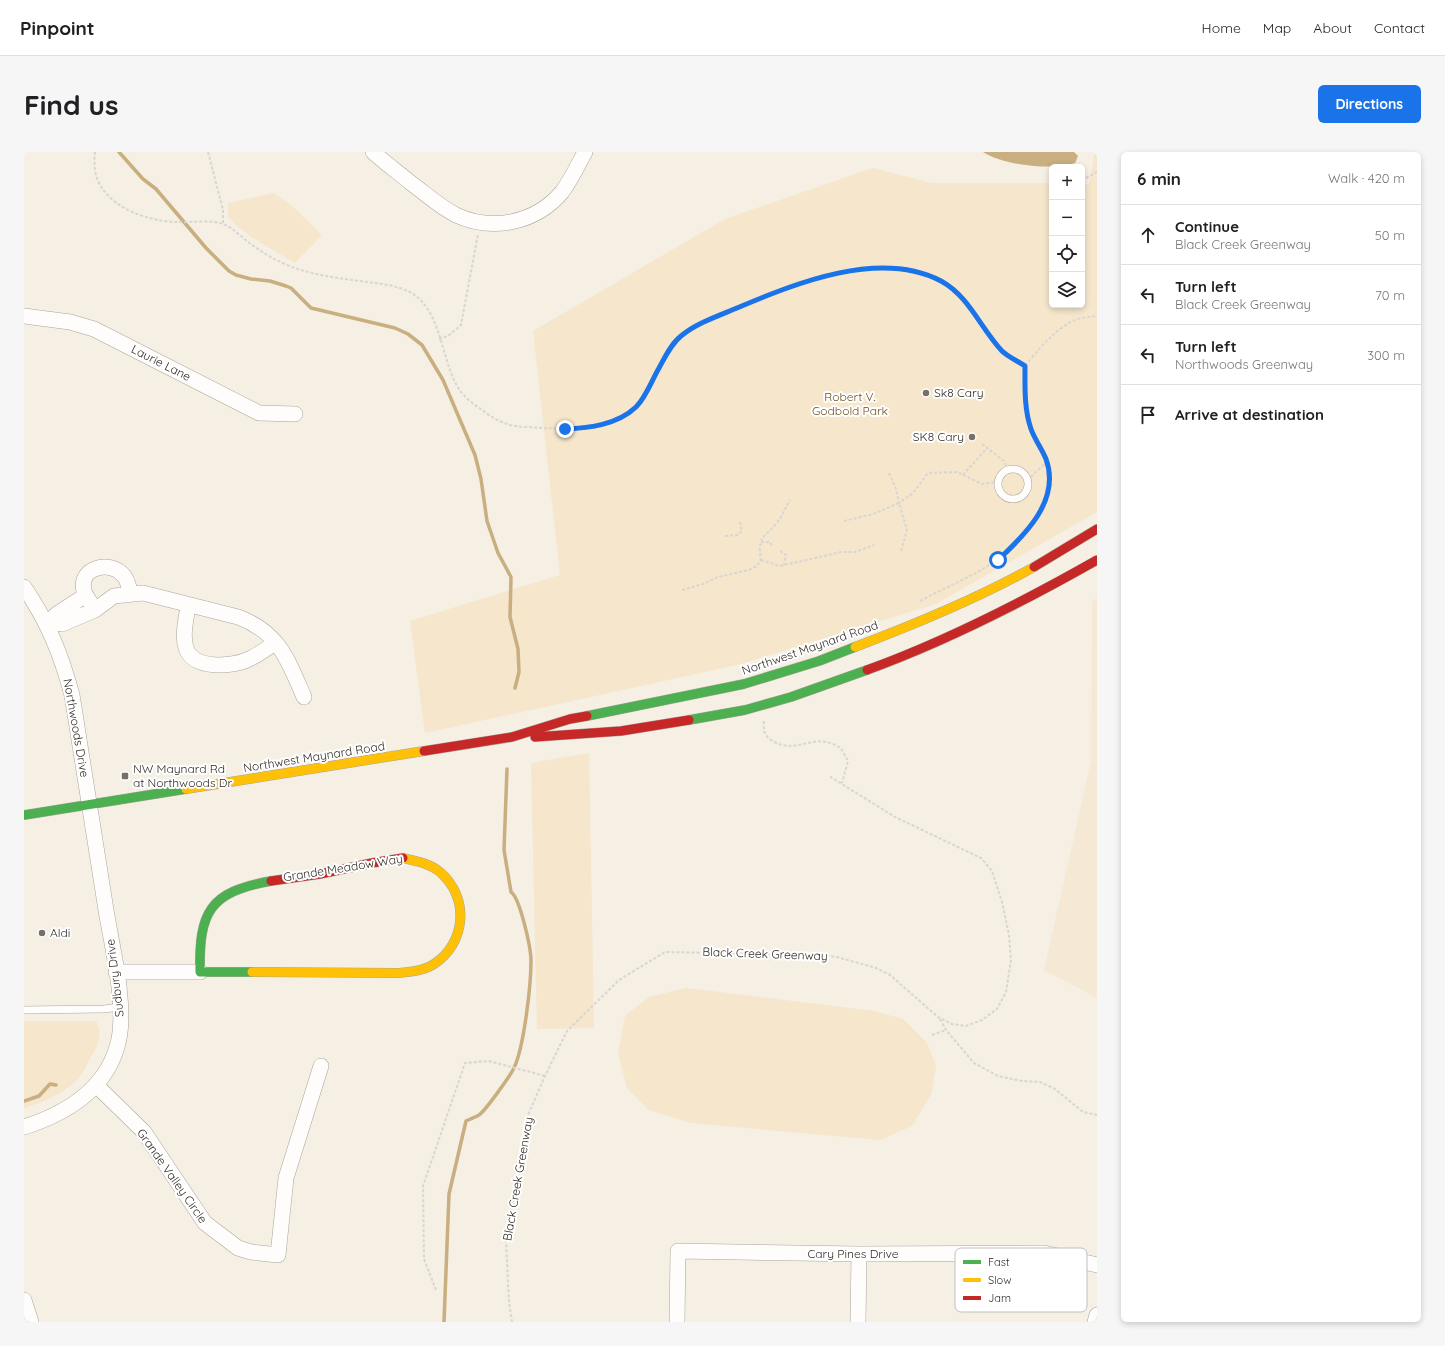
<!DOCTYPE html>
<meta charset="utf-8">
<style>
:root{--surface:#fff;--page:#f6f6f6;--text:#202124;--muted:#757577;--line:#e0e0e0;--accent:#1a73e8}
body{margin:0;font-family:Quicksand,sans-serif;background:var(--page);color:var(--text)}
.controls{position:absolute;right:12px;top:12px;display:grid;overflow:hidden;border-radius:6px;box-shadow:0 2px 6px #0003}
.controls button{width:36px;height:36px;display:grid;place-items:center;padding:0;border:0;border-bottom:1px solid var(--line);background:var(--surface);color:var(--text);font:20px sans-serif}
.stop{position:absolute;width:12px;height:12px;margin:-9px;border:3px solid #1a73e8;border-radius:50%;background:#fff}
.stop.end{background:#1a73e8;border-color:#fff;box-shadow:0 1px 4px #0008}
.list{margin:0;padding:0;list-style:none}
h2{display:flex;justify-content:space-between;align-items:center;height:52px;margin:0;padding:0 16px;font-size:17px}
h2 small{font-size:13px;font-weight:400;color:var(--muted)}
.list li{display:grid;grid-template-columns:26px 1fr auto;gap:12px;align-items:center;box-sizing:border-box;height:60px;padding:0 16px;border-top:1px solid var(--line)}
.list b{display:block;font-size:15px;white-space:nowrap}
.list p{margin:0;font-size:13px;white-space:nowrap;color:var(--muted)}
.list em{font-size:13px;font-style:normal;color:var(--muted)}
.icon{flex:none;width:22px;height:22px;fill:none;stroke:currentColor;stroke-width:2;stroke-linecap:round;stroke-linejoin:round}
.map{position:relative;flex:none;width:1073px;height:1170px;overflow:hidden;border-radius:6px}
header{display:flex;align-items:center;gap:24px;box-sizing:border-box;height:56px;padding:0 20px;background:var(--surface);border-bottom:1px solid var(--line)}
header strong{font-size:19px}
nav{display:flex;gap:22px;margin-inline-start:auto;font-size:14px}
.intro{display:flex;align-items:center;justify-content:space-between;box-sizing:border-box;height:96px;padding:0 24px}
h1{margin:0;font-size:28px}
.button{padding:10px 18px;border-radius:6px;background:var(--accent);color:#fff;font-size:14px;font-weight:700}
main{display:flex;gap:24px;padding:0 24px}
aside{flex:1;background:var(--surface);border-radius:6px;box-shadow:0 2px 6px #0003}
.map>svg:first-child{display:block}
.built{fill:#f5e9d6}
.green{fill:#f5e6cc}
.water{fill:#c9ae7f}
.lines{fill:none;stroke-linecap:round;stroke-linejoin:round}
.stream{stroke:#c9ae7f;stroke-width:3.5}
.lane-casing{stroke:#aaa59d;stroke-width:8}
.street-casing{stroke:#aaa59d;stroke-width:16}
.fast-casing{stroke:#aaa59d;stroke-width:10}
.slow-casing{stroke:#aaa59d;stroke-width:10}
.jam-casing{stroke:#aaa59d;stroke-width:10}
.path{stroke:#d8d6d3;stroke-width:2;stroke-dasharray:3 2;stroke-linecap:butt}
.lane{stroke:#fefdfb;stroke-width:7}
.street{stroke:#fefdfb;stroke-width:15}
.fast{stroke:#4caf50;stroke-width:9}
.slow{stroke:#ffc107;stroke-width:9}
.jam{stroke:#c62828;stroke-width:9}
.route{stroke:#1a73e8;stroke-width:5}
.poi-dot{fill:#767068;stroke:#fff;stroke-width:1.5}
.labels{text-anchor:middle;stroke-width:4;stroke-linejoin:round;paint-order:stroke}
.street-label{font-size:12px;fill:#312c25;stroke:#fff}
.poi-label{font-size:12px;fill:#312c25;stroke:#fff;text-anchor:start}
.park-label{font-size:12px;fill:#6a5021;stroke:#fff}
.key{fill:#fff;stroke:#c1c0be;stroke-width:1}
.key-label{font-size:11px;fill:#312c25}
</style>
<header>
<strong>Pinpoint</strong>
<nav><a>Home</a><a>Map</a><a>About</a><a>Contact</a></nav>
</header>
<div class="intro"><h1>Find us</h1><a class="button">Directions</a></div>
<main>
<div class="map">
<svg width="1073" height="1170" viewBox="0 0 1073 1170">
<rect width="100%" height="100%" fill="#f5efe4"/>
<path class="built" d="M 1073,446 L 1073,846 L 1020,818 L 1067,609 L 1068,450 Z"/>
<path class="green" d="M 1071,0 L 1073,0 L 1073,360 L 912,452 L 713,513 L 401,581 L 386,469 L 536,423 L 509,179 L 701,67 L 849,16 L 907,31 L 1028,31 L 1028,153 L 1058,153 L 1058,32 L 1065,32 Z
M 250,41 L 267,53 L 298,83 L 271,111 C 246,96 224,86 204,65 L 204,51 Z
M 565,601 L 570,876 L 513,877 L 507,611 Z
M 662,836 L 850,859 L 879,867 L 903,891 L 912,914 L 907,943 L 888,974 L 856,988 L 667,971 L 625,958 L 603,936 L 594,901 L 601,864 L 625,845 Z
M 0,869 L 72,869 C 79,883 74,894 66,906 C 64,910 62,916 59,920 C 46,940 22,949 0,956 Z"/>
<path class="water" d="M 959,0 L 1050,0 L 1054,4 L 1051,11 C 1028,19 979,13 959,0 Z"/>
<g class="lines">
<path class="stream" d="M 95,0 L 119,27 L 132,37 L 182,96 L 205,119 L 212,123 L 227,127 L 246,129 L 262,134 L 267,136 L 287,156 L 371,176 L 384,182 L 398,193 L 419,228 L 451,303 L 457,327 L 463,369 L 474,401 L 487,425 L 486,465 L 494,497 L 495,520 L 491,536
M 0,949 L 15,944 L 26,932 L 32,933
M 420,1170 L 425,1042 L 442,969 C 446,967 452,965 455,963 C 462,958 486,924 490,916 C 500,895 507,833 507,809 C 507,796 496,746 487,740 L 480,698 L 483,617"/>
<g class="lane-casing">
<path id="lane" d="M974 332a15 15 0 1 1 30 0a15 15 0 1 1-30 0Z
M 0,858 L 80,857 L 96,855"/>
</g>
<g class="street-casing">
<path id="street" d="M 349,0 C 361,11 375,21 387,31 C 402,42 416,55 432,63 C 468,80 512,71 538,40 C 547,28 554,13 561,0
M 0,164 L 46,170 L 70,177 L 235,261 L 271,262
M 0,435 C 24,470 37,502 48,543 C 59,614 70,686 82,758 C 88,795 102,850 95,887 C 85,935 44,961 0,975
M 164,454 C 162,468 158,483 162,496 C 169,518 209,515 225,507 C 234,503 243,496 251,491
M 71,458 C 68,452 62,445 60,439 C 54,414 88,408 100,424 C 104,429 105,436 107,442
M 23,471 L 38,472 L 71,458 L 90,444 L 119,441 L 214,465 C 255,480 264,508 280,545
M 23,471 L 33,462 L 62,443
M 92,820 L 176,820
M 72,933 L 120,980 L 181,1071 L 214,1096 L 227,1100 L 254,1103 L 262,1026 L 297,914
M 0,1148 L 7,1170
M 653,1170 L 654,1099 L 835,1102 L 1020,1101 L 1073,1113
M 834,1170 L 835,1102
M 1071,1170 L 1073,1163"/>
</g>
<g class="fast-casing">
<path id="fast" d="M 563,564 L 720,532 L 795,509 L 831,495
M 665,568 L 721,558 L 767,545 L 843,518
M 0,663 L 162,637
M 228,820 L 176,820 C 175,760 185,740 247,729"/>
</g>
<g class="slow-casing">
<path id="slow" d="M 831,495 C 892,472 953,447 1010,415
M 162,637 L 400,599
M 228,820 L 374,821 C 386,820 399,819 410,812 C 442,791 446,746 416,720 C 405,711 392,709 379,706"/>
</g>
<g class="jam-casing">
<path id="jam" d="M 1010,415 L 1073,377
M 843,518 C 923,489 999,450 1073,408
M 511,585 L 597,579 L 665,568
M 400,599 L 488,585 L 546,567 L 563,564
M 247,729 L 296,722 L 348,711 L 379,706"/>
</g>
<path class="path" d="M 71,0 C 70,9 70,20 74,29 C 87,57 124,69 153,70 C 167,71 185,67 199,72 C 210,76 218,86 227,92 C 240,102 253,109 268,115 C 290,123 313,126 336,129 C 350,131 363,132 376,136 C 417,148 415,200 432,232 C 438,244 449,252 461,260 C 474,270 487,275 503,275 C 538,277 574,280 605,260 C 628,245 636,203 657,184 C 673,170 695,163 714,155 C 771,131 856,97 915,129 C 944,144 956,175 977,198 C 983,204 993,209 1001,214
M 184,0 L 199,58 L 199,72
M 1062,26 L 1073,20
M 415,187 L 424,184 L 437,173 L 454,82
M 958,292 L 980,309 L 984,319
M 865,321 L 872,337 L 875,351 L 889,341 L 904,321 L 933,320 L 958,332 L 974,330
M 939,323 L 963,296
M 1003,328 L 1023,310
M 820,369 L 849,362 L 875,351 L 883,378 L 877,399
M 701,384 L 713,383 L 718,379 L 716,370
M 737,390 L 746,390 L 748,394
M 756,399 L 762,403 L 760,413
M 737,408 L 756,414 L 817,400 L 831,400 L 850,393
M 658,438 L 679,432 L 694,425 L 725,418 L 733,414 L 737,408 C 732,382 744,384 755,368 C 759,362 762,355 766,348
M 896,449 C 946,422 979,416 1012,365 C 1023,349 1028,331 1024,313 C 1020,300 1011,290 1007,277 C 1000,257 1001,235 1001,214 C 1013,199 1033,175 1051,168 C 1058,165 1066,165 1073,164
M 740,569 C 739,577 740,583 747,588 C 768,602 784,586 803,590 C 808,591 813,594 817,596 L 824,609 L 818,631
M 916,867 L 922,878 L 950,911 L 974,924 L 998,929 L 1016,930 L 1031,937 L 1059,960 L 1073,963
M 908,883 L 922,878
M 412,1138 L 400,1107 L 399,1034 L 441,911 L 465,909 L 521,924
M 488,1170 L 485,1150 L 482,1088 L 504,963 L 521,924 L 543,879 L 595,828 L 641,800 L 798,803 L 813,805 L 852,816 L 866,823 L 914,865 L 928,872 L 942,874 L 958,868 L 973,857 L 982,840 L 987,808 L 985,783 L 978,750 L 968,719 L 957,706 L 871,665 L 805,624"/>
<use href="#lane" class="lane"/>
<use href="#street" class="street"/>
<use href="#fast" class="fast"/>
<use href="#slow" class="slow"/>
<use href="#jam" class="jam"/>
</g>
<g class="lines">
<path class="route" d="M 541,277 C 565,276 593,273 612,255 C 622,245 628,228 635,216 C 641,205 647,192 657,184 C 673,171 694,164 713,156 C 772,131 856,97 917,129 C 945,144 957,177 978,199 C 984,205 994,209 1001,214 C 1001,235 1000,257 1007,277 C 1011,288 1018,297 1022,307 C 1037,348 1001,383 974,408"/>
</g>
<g class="poi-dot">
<circle cx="902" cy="241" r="4"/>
<circle cx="948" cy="285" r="4"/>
<rect x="97" y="620" width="8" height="8" rx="2"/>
<circle cx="18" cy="781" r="4"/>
</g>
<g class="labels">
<g class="street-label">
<text transform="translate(137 211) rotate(27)" y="4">Laurie Lane</text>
<text transform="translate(786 496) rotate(-19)" y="4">Northwest Maynard Road</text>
<text transform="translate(52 576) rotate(80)" y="4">Northwoods Drive</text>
<text transform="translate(290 605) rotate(-9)" y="4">Northwest Maynard Road</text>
<text transform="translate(319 716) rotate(-9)" y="4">Grande Meadow Way</text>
<text transform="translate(741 802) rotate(2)" y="4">Black Creek Greenway</text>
<text transform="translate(91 826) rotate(-97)" y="4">Sudbury Drive</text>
<text transform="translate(148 1024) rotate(55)" y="4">Grande Valley Circle</text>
<text transform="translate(494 1027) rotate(-80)" y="4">Black Creek Greenway</text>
<text x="829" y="1106">Cary Pines Drive</text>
</g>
<g class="poi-label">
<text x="910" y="245">Sk8 Cary</text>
<text x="940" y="289" text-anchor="end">SK8 Cary</text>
<text x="109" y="621">NW Maynard Rd<tspan x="109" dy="14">at Northwoods Dr</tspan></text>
<text x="26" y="785">Aldi</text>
</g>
<g class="park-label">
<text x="826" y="249">Robert V.<tspan x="826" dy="14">Godbold Park</tspan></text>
</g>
</g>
<rect x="931" y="1096" width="132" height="64" rx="6" class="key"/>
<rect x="939" y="1108" width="18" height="4" fill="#4caf50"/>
<rect x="939" y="1126" width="18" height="4" fill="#ffc107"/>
<rect x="939" y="1144" width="18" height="4" fill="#c62828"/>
<g class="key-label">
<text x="964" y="1114">Fast</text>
<text x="964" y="1132">Slow</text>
<text x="964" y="1150">Jam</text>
</g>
</svg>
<div class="controls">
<button>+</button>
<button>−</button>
<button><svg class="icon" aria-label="locate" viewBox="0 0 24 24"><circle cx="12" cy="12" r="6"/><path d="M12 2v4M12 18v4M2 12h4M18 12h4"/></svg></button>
<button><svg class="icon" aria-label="layers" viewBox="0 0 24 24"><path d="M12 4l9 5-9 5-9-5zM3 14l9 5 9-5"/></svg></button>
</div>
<div class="stop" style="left:974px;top:408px"></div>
<div class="stop end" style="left:541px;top:277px"></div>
</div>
<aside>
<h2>6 min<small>Walk · 420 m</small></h2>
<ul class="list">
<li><svg class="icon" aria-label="ahead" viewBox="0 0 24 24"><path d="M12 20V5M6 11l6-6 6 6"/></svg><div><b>Continue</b><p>Black Creek Greenway</p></div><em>50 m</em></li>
<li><svg class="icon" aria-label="left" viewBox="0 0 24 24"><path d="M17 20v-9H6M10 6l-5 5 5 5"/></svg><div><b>Turn left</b><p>Black Creek Greenway</p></div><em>70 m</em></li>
<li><svg class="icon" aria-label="left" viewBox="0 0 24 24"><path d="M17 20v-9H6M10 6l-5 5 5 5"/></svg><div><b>Turn left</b><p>Northwoods Greenway</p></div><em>300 m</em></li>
<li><svg class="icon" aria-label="arrive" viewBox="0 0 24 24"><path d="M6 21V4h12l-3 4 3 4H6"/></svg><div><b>Arrive at destination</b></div></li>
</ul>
</aside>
</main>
